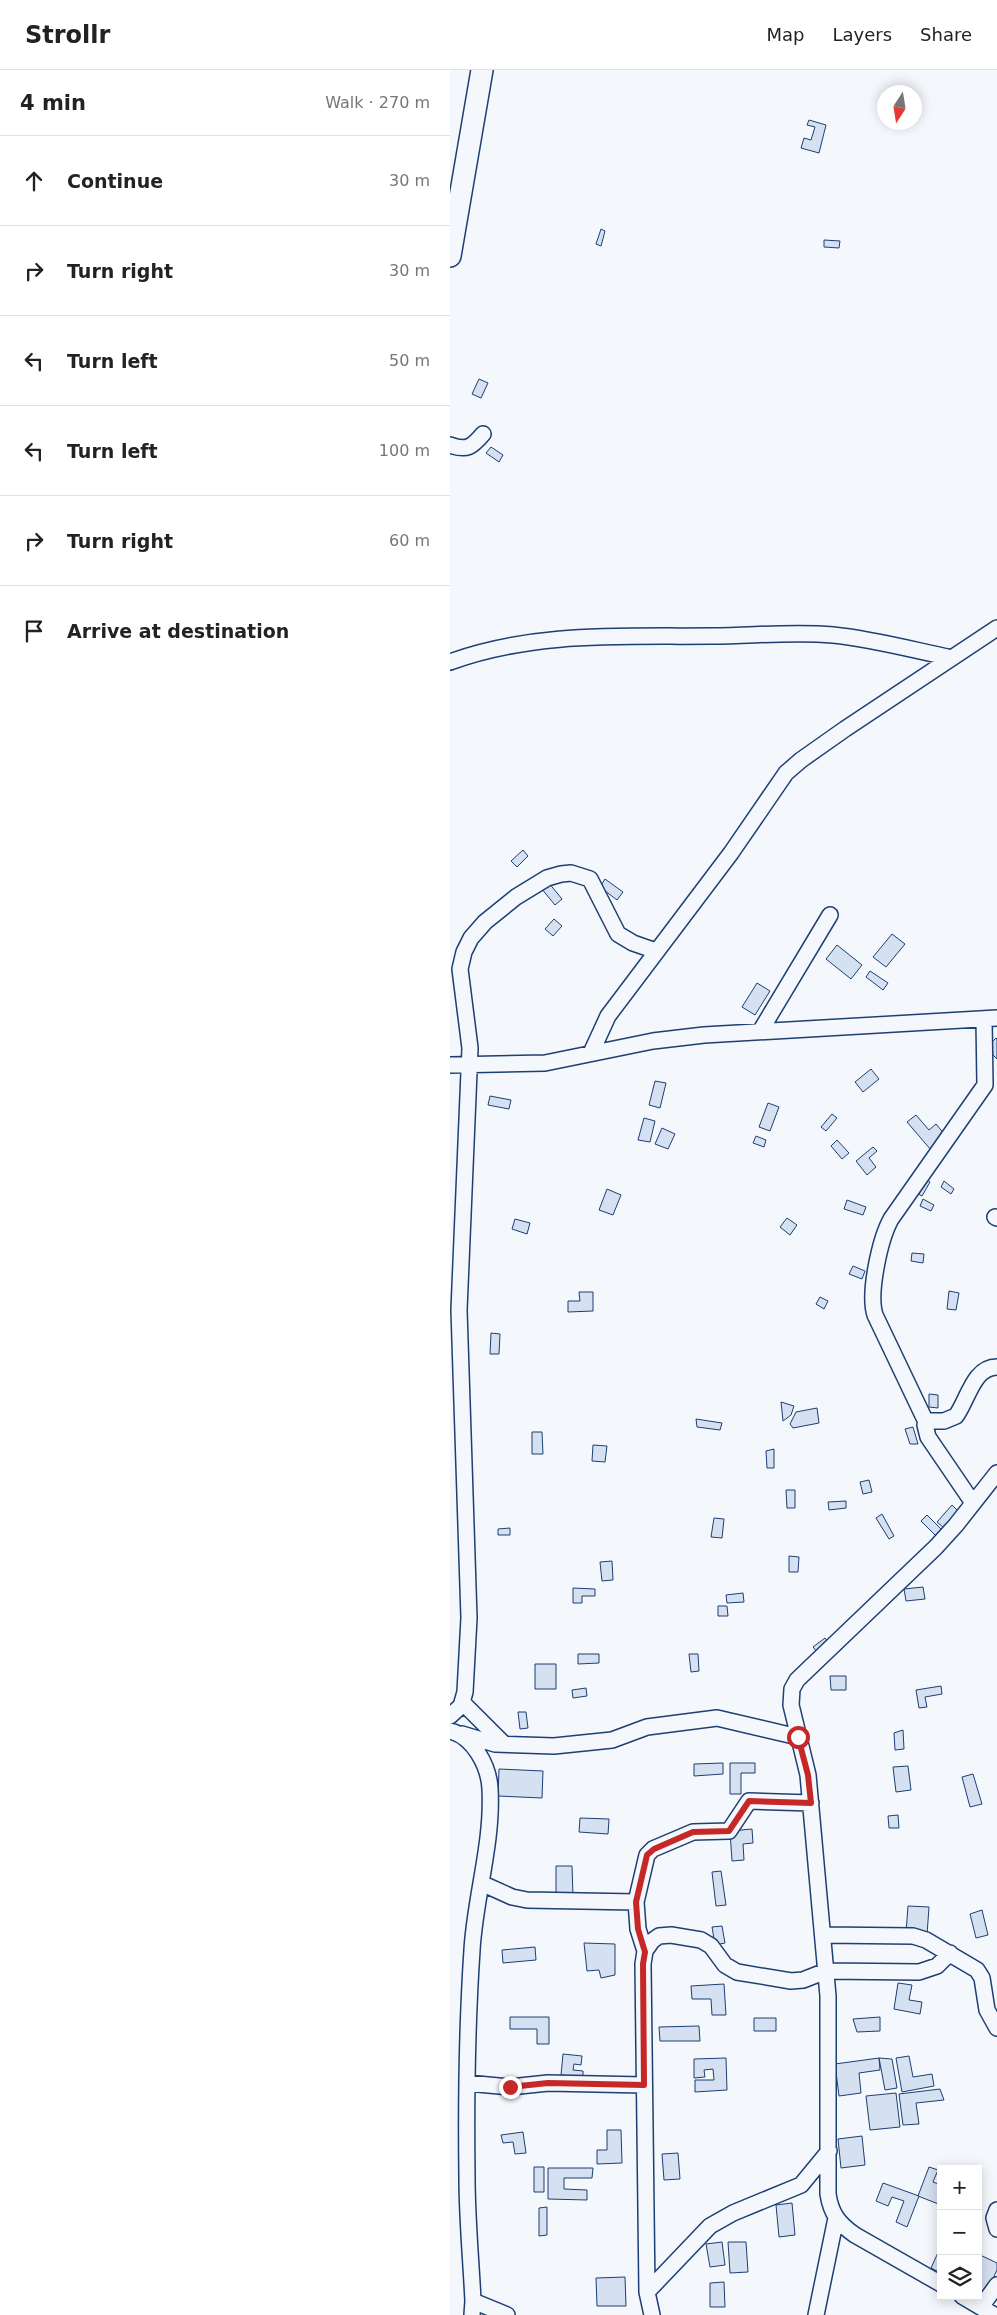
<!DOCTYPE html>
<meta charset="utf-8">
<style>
:root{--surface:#fff;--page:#f2f2f2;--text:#222;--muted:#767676;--line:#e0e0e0}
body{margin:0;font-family:"DejaVu Sans",sans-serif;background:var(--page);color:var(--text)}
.controls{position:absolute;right:15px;bottom:15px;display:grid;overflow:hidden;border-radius:0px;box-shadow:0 2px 12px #0003}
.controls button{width:45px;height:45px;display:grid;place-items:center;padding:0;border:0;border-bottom:1px solid var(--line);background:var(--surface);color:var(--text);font:25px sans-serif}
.compass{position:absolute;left:427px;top:15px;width:45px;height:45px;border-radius:50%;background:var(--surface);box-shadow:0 2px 12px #0003;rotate:192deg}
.stop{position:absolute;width:15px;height:15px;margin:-11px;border:4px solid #c62828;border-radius:50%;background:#fff}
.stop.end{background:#c62828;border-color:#fff;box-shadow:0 1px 5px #0008}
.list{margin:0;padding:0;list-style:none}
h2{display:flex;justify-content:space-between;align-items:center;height:65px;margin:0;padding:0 20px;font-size:21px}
h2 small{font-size:16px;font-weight:400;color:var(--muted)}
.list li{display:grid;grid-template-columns:32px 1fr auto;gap:15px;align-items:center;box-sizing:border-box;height:90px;padding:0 20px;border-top:1px solid var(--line)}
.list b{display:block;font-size:19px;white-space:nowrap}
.list em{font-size:16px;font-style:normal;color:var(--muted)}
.icon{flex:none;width:28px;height:28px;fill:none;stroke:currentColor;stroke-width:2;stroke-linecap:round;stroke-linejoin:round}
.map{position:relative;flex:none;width:547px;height:2245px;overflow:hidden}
header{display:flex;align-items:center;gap:30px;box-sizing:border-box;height:70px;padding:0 25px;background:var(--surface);border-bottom:1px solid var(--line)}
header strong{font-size:24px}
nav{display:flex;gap:28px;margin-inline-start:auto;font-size:18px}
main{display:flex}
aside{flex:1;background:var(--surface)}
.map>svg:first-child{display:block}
.building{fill:#d5e0f0;stroke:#1d3f73}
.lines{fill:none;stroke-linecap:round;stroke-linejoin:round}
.street-casing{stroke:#1d3f73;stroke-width:18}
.secondary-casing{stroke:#1d3f73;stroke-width:24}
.street{stroke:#f4f7fb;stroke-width:15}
.secondary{stroke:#f4f7fb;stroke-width:21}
.route{stroke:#c62828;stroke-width:6}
</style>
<header>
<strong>Strollr</strong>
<nav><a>Map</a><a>Layers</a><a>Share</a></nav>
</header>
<main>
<aside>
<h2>4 min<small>Walk · 270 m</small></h2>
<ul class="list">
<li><svg class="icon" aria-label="ahead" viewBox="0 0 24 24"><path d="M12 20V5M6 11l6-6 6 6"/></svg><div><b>Continue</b></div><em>30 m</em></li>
<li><svg class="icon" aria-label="right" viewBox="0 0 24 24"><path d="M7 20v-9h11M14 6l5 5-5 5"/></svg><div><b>Turn right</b></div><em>30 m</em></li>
<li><svg class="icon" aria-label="left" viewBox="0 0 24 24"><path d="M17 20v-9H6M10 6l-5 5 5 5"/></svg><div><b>Turn left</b></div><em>50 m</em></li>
<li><svg class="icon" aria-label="left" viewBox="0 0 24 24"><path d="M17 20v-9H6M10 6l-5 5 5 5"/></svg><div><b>Turn left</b></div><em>100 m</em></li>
<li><svg class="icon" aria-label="right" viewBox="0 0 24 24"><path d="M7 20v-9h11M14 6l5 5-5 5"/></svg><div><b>Turn right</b></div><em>60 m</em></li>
<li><svg class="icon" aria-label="arrive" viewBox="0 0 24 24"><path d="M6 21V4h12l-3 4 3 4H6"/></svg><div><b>Arrive at destination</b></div></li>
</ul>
</aside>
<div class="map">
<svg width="547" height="2245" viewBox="0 0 547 2245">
<rect width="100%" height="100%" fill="#f4f7fb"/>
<path class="building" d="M 359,50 L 376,55 L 369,83 L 351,78 L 354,68 L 361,70 L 365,57 L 357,55 Z
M 151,159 L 155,161 L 151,176 L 146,174 Z
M 374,170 L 390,171 L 389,178 L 374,177 Z
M 29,309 L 38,313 L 31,328 L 22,324 Z
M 41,377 L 53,385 L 49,392 L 36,383 Z
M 73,780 L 78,786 L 67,797 L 61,791 Z
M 155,809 L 173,822 L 167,830 L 150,817 Z
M 98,812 L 112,829 L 105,835 L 91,818 Z
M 104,849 L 112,856 L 103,866 L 95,859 Z
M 442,864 L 455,874 L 436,897 L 423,887 Z
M 387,875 L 412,895 L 401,909 L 376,889 Z
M 420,901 L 438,913 L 433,920 L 416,907 Z
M 307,913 L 320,921 L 305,945 L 292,937 Z
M 546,968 L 547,969 L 547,989 L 536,978 Z
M 421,999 L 429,1009 L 413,1022 L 405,1012 Z
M 205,1011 L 216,1013 L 210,1038 L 199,1035 Z
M 40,1026 L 61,1030 L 59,1039 L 38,1035 Z
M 318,1033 L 329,1037 L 320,1061 L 309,1057 Z
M 382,1044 L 387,1048 L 376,1061 L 371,1057 Z
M 466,1045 L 479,1060 L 486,1054 L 496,1066 L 481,1080 L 457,1052 Z
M 194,1048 L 205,1051 L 200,1072 L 188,1070 Z
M 212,1058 L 225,1064 L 218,1079 L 205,1074 Z
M 306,1066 L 316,1070 L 314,1077 L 303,1073 Z
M 387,1070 L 399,1083 L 392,1089 L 381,1076 Z
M 423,1077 L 427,1081 L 419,1088 L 426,1097 L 417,1105 L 406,1091 Z
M 476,1109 L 480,1112 L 472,1126 L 467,1123 Z
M 494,1111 L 504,1119 L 501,1124 L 491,1117 Z
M 157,1119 L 171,1125 L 163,1145 L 149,1140 Z
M 473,1129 L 484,1135 L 481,1141 L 470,1136 Z
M 397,1130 L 416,1137 L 413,1145 L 394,1139 Z
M 337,1148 L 347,1155 L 340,1165 L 330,1157 Z
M 65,1149 L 80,1153 L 77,1164 L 62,1159 Z
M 462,1183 L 474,1184 L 473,1193 L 461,1191 Z
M 403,1196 L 415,1201 L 412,1209 L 399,1204 Z
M 499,1221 L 509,1223 L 506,1240 L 497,1239 Z
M 129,1222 L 143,1222 L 143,1241 L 118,1242 L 118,1231 L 130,1231 Z
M 370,1227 L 378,1231 L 374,1239 L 366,1234 Z
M 41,1263 L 50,1264 L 49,1284 L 40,1284 Z
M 479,1324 L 488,1325 L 488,1338 L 479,1337 Z
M 331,1332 L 344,1336 L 341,1345 L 333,1351 Z
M 367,1338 L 369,1353 L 343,1358 L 340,1354 L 346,1342 Z
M 246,1349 L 272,1353 L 270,1360 L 247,1357 Z
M 463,1357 L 468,1374 L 460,1374 L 455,1359 Z
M 82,1362 L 92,1362 L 93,1384 L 82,1384 Z
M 143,1375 L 157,1376 L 155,1392 L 142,1391 Z
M 324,1379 L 324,1398 L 317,1398 L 316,1381 Z
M 419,1410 L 422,1422 L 413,1424 L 410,1412 Z
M 336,1420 L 345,1420 L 345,1438 L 337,1438 Z
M 396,1431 L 396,1438 L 379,1440 L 378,1432 Z
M 502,1435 L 509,1442 L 494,1458 L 487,1452 Z
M 432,1444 L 444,1466 L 439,1469 L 426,1448 Z
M 477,1445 L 492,1460 L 486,1466 L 471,1451 Z
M 264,1448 L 274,1449 L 272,1468 L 261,1467 Z
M 60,1458 L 60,1465 L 48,1465 L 48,1459 Z
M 339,1486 L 349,1487 L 348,1502 L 339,1502 Z
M 162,1491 L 163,1510 L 152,1511 L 150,1492 Z
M 473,1517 L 475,1529 L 456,1531 L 454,1519 Z
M 123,1518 L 145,1519 L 145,1526 L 132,1526 L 132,1533 L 123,1533 Z
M 293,1523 L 294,1532 L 277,1533 L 276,1525 Z
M 268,1536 L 277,1536 L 278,1546 L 268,1546 Z
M 375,1568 L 379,1574 L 367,1582 L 363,1577 Z
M 128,1584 L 149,1584 L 149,1593 L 128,1594 Z
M 239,1584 L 248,1584 L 249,1601 L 241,1602 Z
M 85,1594 L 106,1594 L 106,1619 L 85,1619 Z
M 380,1606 L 396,1606 L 396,1620 L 381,1620 Z
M 491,1616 L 492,1624 L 475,1627 L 477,1637 L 469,1638 L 466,1620 Z
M 136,1618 L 137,1626 L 123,1628 L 122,1620 Z
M 68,1642 L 76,1642 L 78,1658 L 70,1659 Z
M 453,1660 L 454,1679 L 445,1680 L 444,1663 Z
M 273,1693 L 273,1704 L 244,1706 L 244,1694 Z
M 280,1693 L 305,1693 L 305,1703 L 291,1703 L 291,1724 L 280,1724 Z
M 458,1696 L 461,1720 L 446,1722 L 443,1697 Z
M 49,1699 L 93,1701 L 92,1728 L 48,1726 Z
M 523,1704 L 532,1734 L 520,1737 L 512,1707 Z
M 448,1745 L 449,1758 L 439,1758 L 438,1746 Z
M 130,1748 L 159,1749 L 158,1764 L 129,1762 Z
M 302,1759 L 303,1773 L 293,1774 L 294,1790 L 282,1791 L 280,1761 Z
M 106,1796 L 122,1796 L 123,1826 L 106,1826 Z
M 271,1801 L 276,1835 L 266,1836 L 262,1802 Z
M 458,1836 L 479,1837 L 477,1865 L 456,1863 Z
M 532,1840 L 538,1865 L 526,1868 L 520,1844 Z
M 272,1856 L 275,1873 L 265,1875 L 262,1857 Z
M 134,1873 L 165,1874 L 165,1905 L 151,1908 L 149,1900 L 137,1901 Z
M 85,1877 L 86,1890 L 53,1893 L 52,1880 Z
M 448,1913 L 462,1915 L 459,1930 L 472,1932 L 470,1944 L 444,1939 Z
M 274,1914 L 276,1945 L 262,1945 L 261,1929 L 242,1929 L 241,1916 Z
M 60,1947 L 99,1947 L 99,1974 L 87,1974 L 87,1959 L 60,1959 Z
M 430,1947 L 430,1961 L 407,1962 L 403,1949 Z
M 304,1948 L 326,1948 L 326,1961 L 304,1961 Z
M 249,1956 L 250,1971 L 210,1971 L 209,1957 Z
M 113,1984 L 132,1986 L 131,1995 L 124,1994 L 123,2000 L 133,2001 L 133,2007 L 111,2005 Z
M 459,1986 L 463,2007 L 482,2004 L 484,2016 L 452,2022 L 446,1988 Z
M 276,1988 L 277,2020 L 245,2022 L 245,2010 L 264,2010 L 263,1999 L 254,2000 L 255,2007 L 244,2008 L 244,1989 Z
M 429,1988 L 442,1989 L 447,2018 L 435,2020 Z
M 429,1988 L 430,2000 L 409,2003 L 411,2023 L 389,2026 L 385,1994 Z
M 490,2019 L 494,2030 L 466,2033 L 469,2054 L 453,2055 L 449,2024 Z
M 446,2023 L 450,2057 L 420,2060 L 416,2026 Z
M 157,2060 L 171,2060 L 172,2093 L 147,2094 L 147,2080 L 157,2080 Z
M 73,2062 L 76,2083 L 65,2084 L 63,2072 L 53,2073 L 51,2065 Z
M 412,2066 L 415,2095 L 391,2098 L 388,2069 Z
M 228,2083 L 230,2109 L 214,2110 L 212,2084 Z
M 84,2097 L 94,2097 L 94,2122 L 84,2122 Z
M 479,2097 L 488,2100 L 483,2112 L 491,2115 L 491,2135 L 468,2126 Z
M 98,2098 L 143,2098 L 142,2108 L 114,2108 L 114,2119 L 137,2120 L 137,2130 L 98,2129 Z
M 433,2113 L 469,2126 L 457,2157 L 446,2152 L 454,2131 L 442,2127 L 438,2136 L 426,2131 Z
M 342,2133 L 345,2165 L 329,2167 L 326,2135 Z
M 97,2137 L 97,2165 L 89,2166 L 89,2138 Z
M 272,2172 L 275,2195 L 260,2197 L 256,2174 Z
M 278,2172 L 296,2172 L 298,2202 L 280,2203 Z
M 491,2176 L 491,2203 L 481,2198 Z
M 528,2184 L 547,2193 L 547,2200 L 534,2228 L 528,2226 Z
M 175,2207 L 176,2236 L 147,2236 L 146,2208 Z
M 274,2212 L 275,2237 L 260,2237 L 260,2213 Z"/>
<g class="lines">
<g class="street-casing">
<path id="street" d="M 0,375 C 17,381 22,377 33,364
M 0,592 C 85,561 174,567 262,566 C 302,566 343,561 383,565 C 423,569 463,580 502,588
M 311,960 L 380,845
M 141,983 L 158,946 L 281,783 L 336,703 L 351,690 L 395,659 L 547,558
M 0,995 L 95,993 L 203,971 L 254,965 L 547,948
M 545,1147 L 547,1148
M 476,1352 L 425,1245 C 418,1223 430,1169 441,1149 L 535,1015 L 534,949
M 523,1433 L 478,1367 L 475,1355 L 478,1351 L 494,1351 L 506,1346 C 518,1330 523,1297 547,1297
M 13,1633 L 54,1674
M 0,1646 L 11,1636 L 15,1622 L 19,1548 L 9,1240 L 20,978 L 10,899 L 14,882 L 21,868 L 35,852 L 66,827 L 97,808 L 111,804 L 121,803 L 140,809 L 168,864 L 183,873 L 206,881
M 0,1661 C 23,1666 39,1696 40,1719 C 43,1773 25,1827 22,1880 C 17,1955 16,2031 17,2107 C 17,2148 21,2190 23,2231 L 22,2245
M 12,1664 L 45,1674 L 104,1676 L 162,1670 L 197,1657 L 267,1648 L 348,1667
M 31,1813 L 62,1827 L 77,1830 L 186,1832
M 373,1865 L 463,1866 L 476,1870 L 527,1900 L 532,1908 L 537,1940 L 547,1958
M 195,1881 L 188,1859 L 186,1832 L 197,1785 L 203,1779 L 243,1762 L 279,1761 L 299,1731 L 361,1733
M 17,2013 L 60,2017 L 98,2013 L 194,2015
M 547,2140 L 544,2148 L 547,2159
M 491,2214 L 405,2165 C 389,2154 381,2144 378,2124 L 378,1926 L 358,1705 L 341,1635 L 342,1619 L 347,1610 L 486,1477 L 506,1455 L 547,1403
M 197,2222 L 260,2156 L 283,2143 L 351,2115 L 379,2081
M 512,2226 L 544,2245
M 23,2231 L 57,2245
M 531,2237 L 547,2215
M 202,2245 L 197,2222 L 193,1894 L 195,1881 L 202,1871 L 209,1866 L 221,1865 L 251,1870 L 261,1876 L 275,1895 L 287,1902 L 341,1911 L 353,1910 L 376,1901 L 469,1902 L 487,1896 L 500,1883
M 366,2245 L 386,2148"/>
</g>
<g class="secondary-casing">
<path id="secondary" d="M 0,186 L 32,0"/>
</g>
<use href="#street" class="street"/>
<use href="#secondary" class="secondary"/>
</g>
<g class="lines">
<path class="route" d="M 60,2017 L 98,2013 L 194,2015 L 193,1894 L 195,1882 L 188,1859 L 186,1832 L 197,1785 L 204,1779 L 243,1762 L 279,1761 L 299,1731 L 361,1733 L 358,1705 L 348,1667"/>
</g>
</svg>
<div class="controls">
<button>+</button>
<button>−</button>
<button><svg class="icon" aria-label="layers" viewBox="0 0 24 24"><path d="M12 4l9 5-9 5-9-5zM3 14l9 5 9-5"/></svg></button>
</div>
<svg class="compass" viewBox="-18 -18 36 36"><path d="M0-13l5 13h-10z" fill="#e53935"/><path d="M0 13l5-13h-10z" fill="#767676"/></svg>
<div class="stop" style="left:348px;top:1667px"></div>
<div class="stop end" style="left:60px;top:2017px"></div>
</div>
</main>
